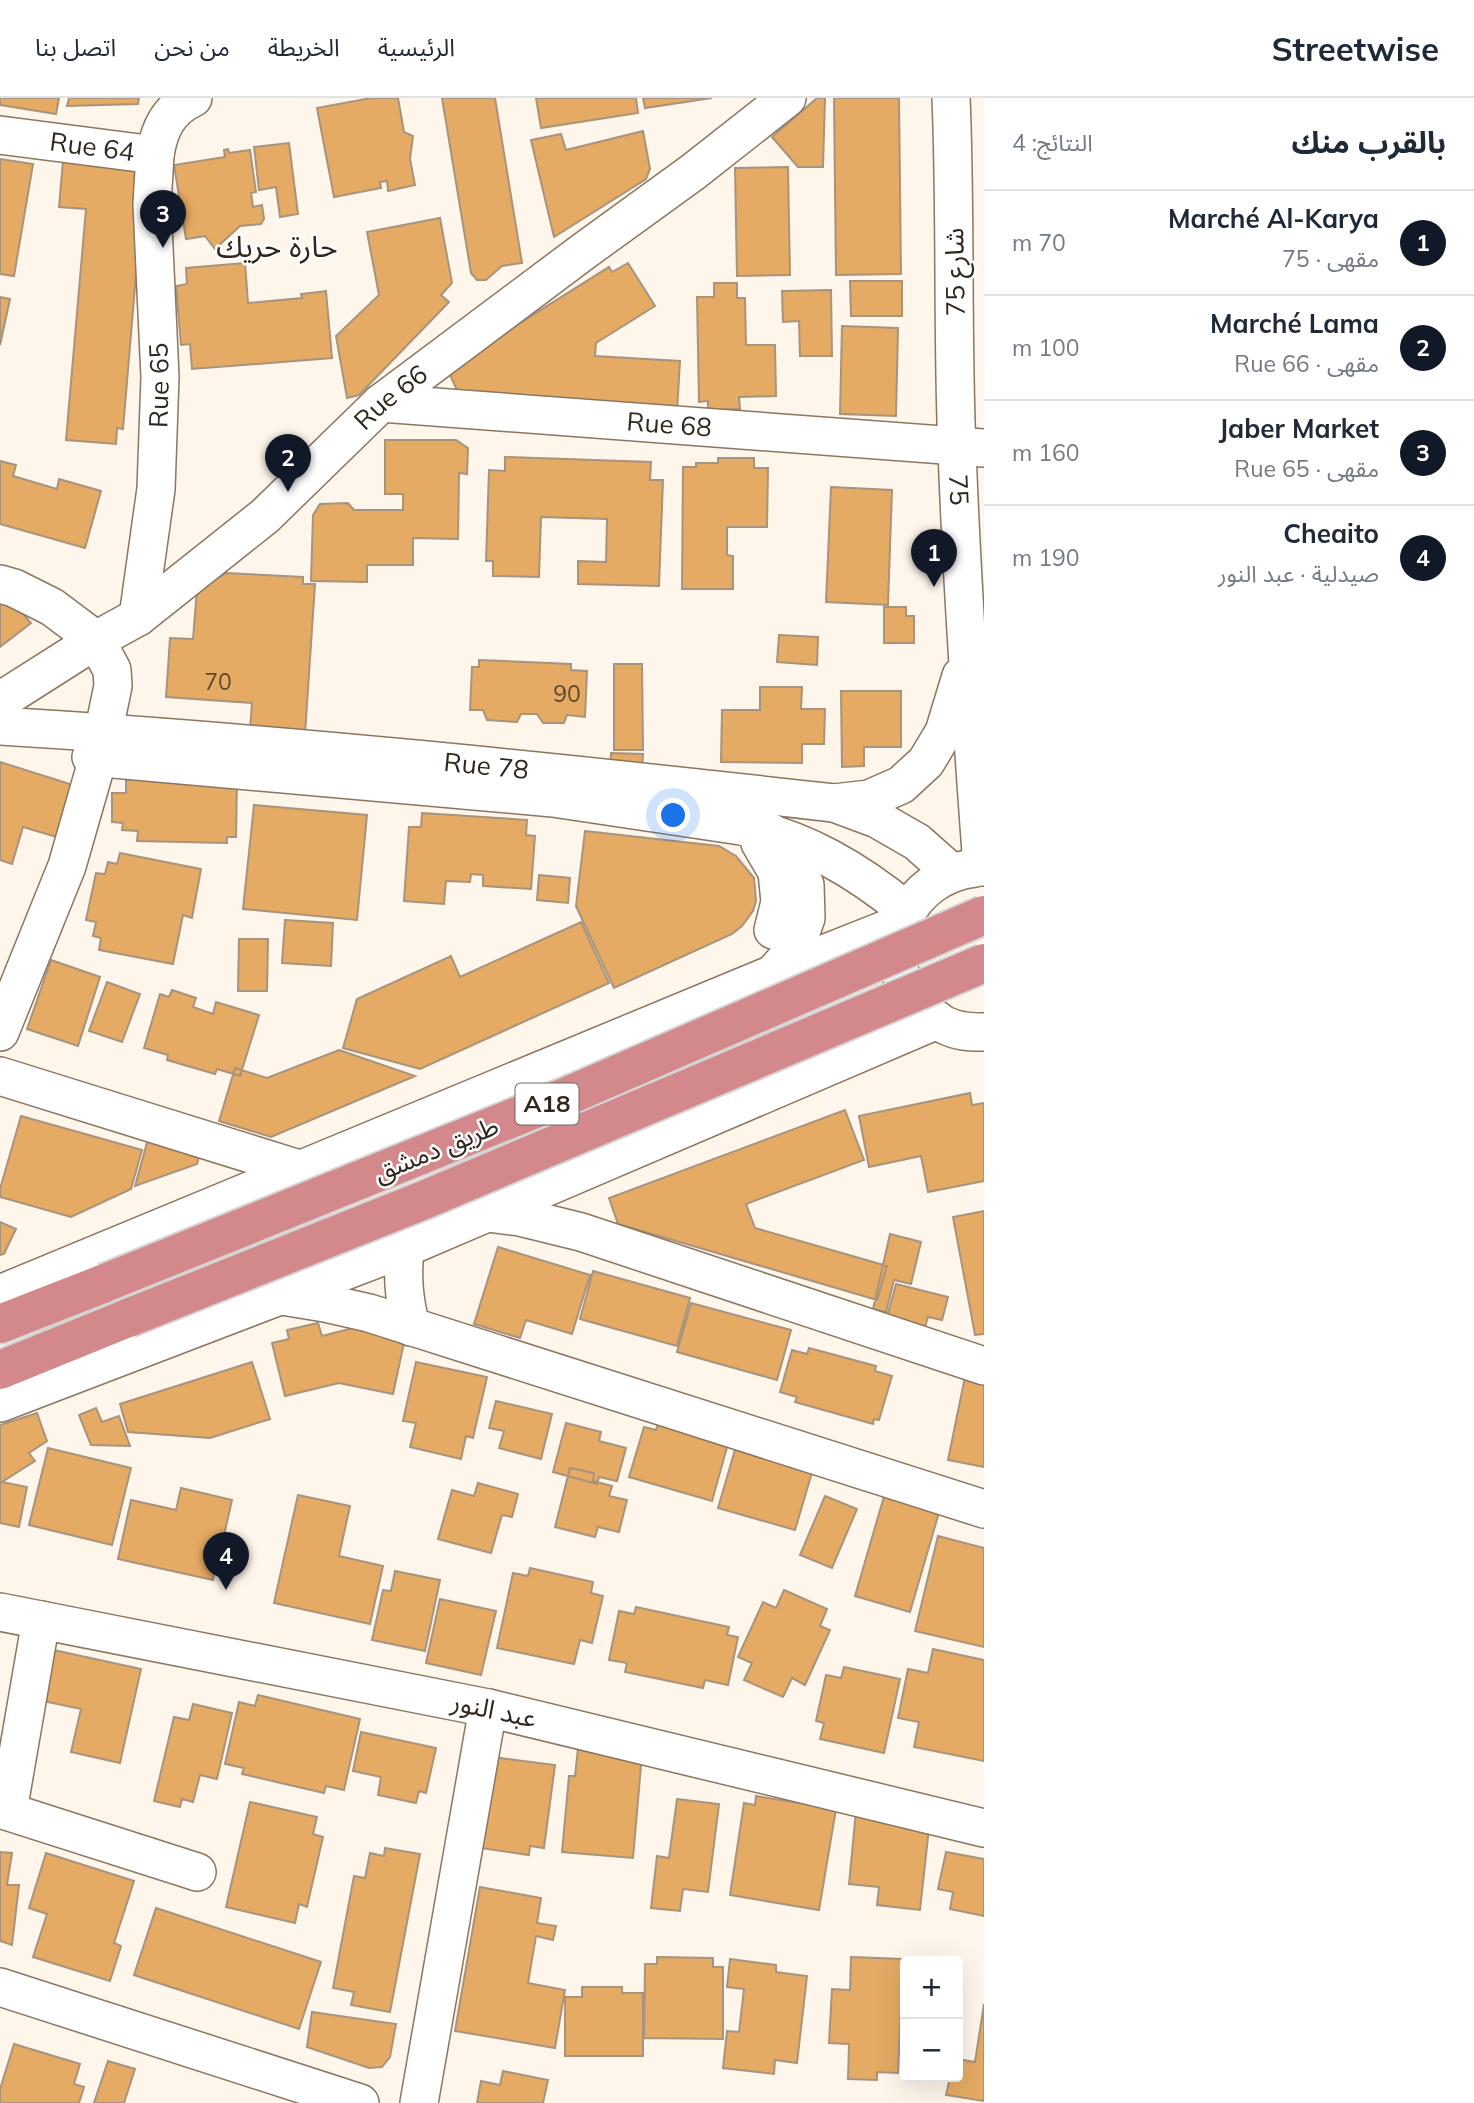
<!DOCTYPE html>
<html lang="ar">
<meta charset="utf-8">
<style>
:root{--surface:#fff;--page:#f2f2f3;--text:#1f2937;--muted:#747a83;--line:#e0e1e3;--accent:#111827}
body{margin:0;font-family:Mulish,"Noto Sans Arabic",sans-serif;background:var(--page);color:var(--text);direction:rtl}
.controls{position:absolute;right:21px;bottom:21px;display:grid;overflow:hidden;border-radius:7px;box-shadow:0 7px 28px #0002}
.controls button{width:63px;height:63px;display:grid;place-items:center;padding:0;border:0;border-bottom:2px solid var(--line);background:var(--surface);color:var(--text);font:35px sans-serif}
.you{position:absolute;left:674px;top:718px;width:24px;height:24px;margin:-18px;border:5px solid #fff;border-radius:50%;background:#1a73e8;box-shadow:0 0 0 10px #1a73e833}
.badge{display:grid;place-items:center;width:46px;height:46px;border-radius:50%;background:var(--accent);color:#fff;font-size:23px;font-weight:700}
.pin{position:absolute;translate:-50% -58px;filter:drop-shadow(0 2px 4px #0008)}
.pin::after{content:'';position:absolute;top:37px;width:24px;height:21px;background:inherit;clip-path:polygon(0 0,100% 0,50% 100%)}
.list{margin:0;padding:0;list-style:none}
h2{display:flex;justify-content:space-between;align-items:center;height:91px;margin:0;padding:0 28px;font-size:30px}
h2 small{font-size:23px;font-weight:400;color:var(--muted)}
.list li{display:grid;grid-template-columns:46px 1fr auto;gap:21px;align-items:center;box-sizing:border-box;height:105px;padding:0 28px;border-top:2px solid var(--line)}
.list b{display:block;font-size:26px;white-space:nowrap}
.list p{margin:0;font-size:23px;white-space:nowrap;color:var(--muted)}
.list em{font-size:23px;font-style:normal;color:var(--muted)}
.map{position:relative;flex:none;width:984px;height:2005px;overflow:hidden;direction:ltr}
header{display:flex;align-items:center;gap:42px;box-sizing:border-box;height:98px;padding:0 35px;background:var(--surface);border-bottom:2px solid var(--line)}
header strong{font-size:33px}
nav{display:flex;gap:38px;margin-inline-start:auto;font-size:24px}
main{display:flex}
aside{flex:1;background:var(--surface)}
.map>svg:first-child{display:block}
.building{fill:#e5aa64;stroke:#a8937c;stroke-width:2}
.lines{fill:none;stroke-linecap:round;stroke-linejoin:round}
.minor-casing{stroke:#8b7660;stroke-width:40}
.highway-casing{stroke:#d5d4d2;stroke-width:42}
.minor{stroke:#fff;stroke-width:37}
.highway{stroke:#d3888c;stroke-width:38}
.highway-bridge-casing{stroke:#d5d4d2;stroke-width:42;stroke-linecap:butt}
.highway-bridge{stroke:#d3888c;stroke-width:38}
.labels{text-anchor:middle;stroke-width:5;stroke-linejoin:round;paint-order:stroke}
.number-label{font-size:23px;fill:#5c482f}
.shield{fill:#fff;stroke:#6d6861;stroke-width:2}
.shield-label{font-size:24px;font-weight:bold;fill:#2f271d}
.street-label{font-size:26px;fill:#2f271d;stroke:#fff}
.quarter-label{font-size:30px;fill:#2f271d;stroke:#fff}
</style>
<header>
<strong>Streetwise</strong>
<nav><a>الرئيسية</a><a>الخريطة</a><a>من نحن</a><a>اتصل بنا</a></nav>
</header>
<main>
<aside>
<h2>بالقرب منك<small>النتائج: 4</small></h2>
<ul class="list">
<li><span class="badge">1</span><div><b>Marché Al-Karya</b><p>مقهى · 75</p></div><em>70 m</em></li>
<li><span class="badge">2</span><div><b>Marché Lama</b><p>مقهى · Rue 66</p></div><em>100 m</em></li>
<li><span class="badge">3</span><div><b>Jaber Market</b><p>مقهى · Rue 65</p></div><em>160 m</em></li>
<li><span class="badge">4</span><div><b>Cheaito</b><p>صيدلية · عبد النور</p></div><em>190 m</em></li>
</ul>
</aside>
<div class="map">
<svg width="984" height="2005" viewBox="0 0 984 2005">
<rect width="100%" height="100%" fill="#fef5eb"/>
<path class="building" d="M 0,0 L 59,0 L 56,16 L 0,7 Z
M 69,0 L 139,0 L 138,6 L 67,8 Z
M 371,0 L 398,0 L 404,34 L 413,38 L 410,61 L 415,87 L 388,93 L 387,83 L 380,84 L 381,90 L 334,99 L 317,10 Z
M 442,0 L 495,0 L 522,165 L 502,168 L 486,182 L 477,182 L 471,175 Z
M 536,0 L 636,0 L 638,15 L 541,30 Z
M 643,0 L 712,0 L 645,10 Z
M 817,0 L 825,0 L 823,69 L 798,69 L 772,39 Z
M 834,0 L 899,0 L 901,176 L 836,177 Z
M 643,33 L 650,71 L 646,81 L 554,139 L 531,42 L 561,36 L 566,52 Z
M 289,45 L 298,116 L 280,119 L 276,89 L 259,92 L 254,49 Z
M 228,51 L 229,55 L 250,52 L 256,94 L 251,95 L 253,109 L 262,107 L 264,121 L 261,126 L 240,128 L 215,151 L 205,138 L 186,141 L 174,67 L 225,59 L 224,52 Z
M 0,61 L 33,66 L 14,178 L 0,176 Z
M 63,63 L 145,70 L 123,331 L 117,330 L 116,346 L 66,342 L 86,111 L 59,109 Z
M 788,69 L 790,177 L 737,178 L 735,70 Z
M 440,120 L 452,185 L 441,197 L 449,204 L 359,297 L 347,300 L 336,238 L 379,197 L 367,134 Z
M 245,165 L 248,205 L 302,200 L 301,196 L 326,193 L 332,260 L 192,271 L 190,246 L 181,247 L 176,188 L 187,186 L 186,170 Z
M 628,165 L 655,208 L 596,245 L 595,258 L 680,263 L 677,314 L 470,302 L 456,290 L 450,277 L 458,264 L 609,169 L 612,174 Z
M 850,183 L 902,183 L 902,218 L 851,218 Z
M 714,185 L 737,185 L 737,200 L 745,200 L 746,247 L 775,247 L 776,298 L 739,299 L 740,311 L 708,312 L 708,303 L 699,304 L 697,199 L 714,199 Z
M 831,192 L 832,258 L 800,258 L 799,223 L 783,224 L 782,193 Z
M 0,199 L 10,201 L 0,247 Z
M 842,228 L 898,230 L 896,318 L 840,316 Z
M 385,342 L 456,342 L 468,350 L 467,376 L 459,375 L 458,441 L 413,440 L 413,467 L 367,467 L 367,484 L 311,483 L 313,417 L 320,406 L 348,405 L 354,412 L 403,412 L 403,396 L 385,396 Z
M 505,359 L 651,364 L 650,382 L 663,382 L 659,488 L 578,486 L 578,463 L 606,464 L 607,421 L 541,419 L 539,479 L 493,478 L 493,463 L 486,463 L 489,372 L 505,373 Z
M 718,360 L 754,360 L 754,370 L 768,370 L 767,429 L 727,429 L 727,457 L 733,458 L 733,491 L 682,491 L 683,369 L 696,369 L 696,365 L 718,365 Z
M 0,363 L 16,367 L 13,378 L 57,391 L 59,381 L 101,393 L 85,450 L 0,426 Z
M 831,389 L 892,392 L 888,507 L 826,504 Z
M 226,475 L 303,479 L 303,486 L 315,486 L 305,636 L 250,632 L 252,605 L 166,599 L 170,540 L 193,541 L 197,491 Z
M 0,504 L 17,508 L 31,525 L 0,549 Z
M 884,509 L 906,509 L 906,518 L 914,518 L 914,545 L 884,545 Z
M 779,537 L 818,539 L 817,567 L 777,564 Z
M 479,562 L 571,566 L 571,572 L 587,573 L 585,619 L 567,617 L 564,625 L 543,625 L 537,616 L 521,616 L 517,624 L 487,622 L 483,612 L 470,612 L 472,569 L 479,569 Z
M 614,566 L 642,566 L 643,652 L 614,652 Z
M 760,589 L 802,589 L 801,611 L 825,611 L 824,646 L 802,646 L 802,665 L 721,664 L 722,612 L 760,612 Z
M 841,593 L 901,593 L 901,649 L 864,649 L 864,668 L 842,669 Z
M 611,655 L 643,656 L 642,673 L 610,672 Z
M 0,664 L 76,688 L 60,740 L 23,729 L 12,766 L 0,762 Z
M 126,681 L 237,684 L 236,739 L 227,739 L 227,745 L 137,743 L 138,733 L 122,732 L 123,725 L 112,724 L 112,695 L 126,695 Z
M 254,707 L 367,717 L 357,822 L 243,811 Z
M 422,715 L 527,722 L 526,737 L 535,738 L 531,791 L 483,788 L 483,777 L 471,776 L 470,784 L 446,783 L 444,806 L 404,803 L 409,729 L 421,729 Z
M 585,733 L 719,748 L 736,758 L 754,780 L 756,803 L 753,813 L 742,828 L 732,836 L 614,890 L 576,808 Z
M 120,755 L 201,771 L 192,820 L 183,817 L 173,866 L 99,852 L 101,840 L 93,838 L 96,824 L 86,822 L 96,775 L 105,776 L 108,764 L 117,766 Z
M 539,777 L 570,780 L 568,805 L 537,802 Z
M 285,822 L 333,825 L 331,868 L 282,865 Z
M 581,824 L 609,885 L 420,971 L 343,950 L 357,901 L 451,858 L 460,879 Z
M 239,841 L 268,841 L 267,893 L 238,893 Z
M 51,862 L 100,879 L 78,948 L 27,931 Z
M 107,884 L 140,896 L 122,944 L 89,933 Z
M 172,892 L 196,900 L 193,909 L 213,916 L 216,904 L 259,917 L 240,978 L 217,971 L 215,976 L 167,962 L 168,957 L 144,950 L 160,896 L 169,899 Z
M 339,952 L 415,978 L 271,1039 L 219,1023 L 235,970 L 267,980 Z
M 970,995 L 972,1007 L 984,1005 L 984,1083 L 928,1094 L 921,1058 L 869,1069 L 859,1018 Z
M 845,1012 L 864,1062 L 746,1106 L 755,1130 L 887,1168 L 877,1202 L 618,1126 L 609,1100 Z
M 21,1018 L 142,1052 L 131,1091 L 71,1119 L 0,1099 L 0,1091 Z
M 148,1041 L 200,1055 L 197,1066 L 135,1088 Z
M 984,1113 L 984,1236 L 975,1237 L 953,1119 Z
M 0,1124 L 16,1131 L 4,1156 L 0,1157 Z
M 890,1136 L 921,1144 L 911,1186 L 894,1182 L 886,1214 L 873,1211 Z
M 498,1149 L 590,1177 L 572,1236 L 526,1222 L 520,1240 L 474,1226 Z
M 593,1173 L 690,1200 L 677,1248 L 580,1221 Z
M 896,1186 L 948,1199 L 942,1222 L 928,1219 L 925,1229 L 887,1219 Z
M 691,1205 L 791,1232 L 777,1282 L 677,1254 Z
M 355,1221 L 405,1240 L 393,1296 L 339,1285 L 285,1298 L 272,1245 L 289,1241 L 287,1232 L 318,1225 L 322,1238 L 353,1230 Z
M 809,1250 L 876,1268 L 875,1273 L 892,1278 L 879,1322 L 874,1321 L 873,1326 L 795,1304 L 797,1299 L 780,1294 L 792,1252 L 807,1256 Z
M 252,1264 L 270,1321 L 210,1340 L 128,1334 L 120,1306 Z
M 416,1264 L 487,1279 L 473,1340 L 466,1338 L 461,1361 L 410,1349 L 416,1325 L 403,1323 Z
M 966,1274 L 984,1278 L 984,1369 L 948,1362 Z
M 496,1303 L 552,1316 L 541,1361 L 499,1350 L 504,1333 L 489,1330 Z
M 96,1310 L 102,1324 L 119,1318 L 130,1348 L 91,1347 L 79,1317 Z
M 37,1315 L 47,1343 L 29,1355 L 35,1363 L 2,1384 L 27,1389 L 19,1429 L 0,1425 L 0,1327 Z
M 659,1323 L 729,1342 L 712,1403 L 629,1379 L 644,1329 L 656,1332 Z
M 566,1325 L 601,1334 L 599,1343 L 626,1350 L 617,1383 L 599,1379 L 597,1386 L 553,1374 Z
M 739,1338 L 816,1361 L 795,1432 L 718,1410 Z
M 48,1350 L 131,1370 L 112,1447 L 29,1427 Z
M 570,1370 L 594,1375 L 593,1383 L 612,1388 L 609,1398 L 627,1402 L 619,1434 L 598,1429 L 595,1439 L 555,1429 Z
M 478,1385 L 518,1396 L 512,1419 L 502,1417 L 491,1455 L 438,1441 L 452,1392 L 474,1398 Z
M 181,1390 L 232,1402 L 222,1446 L 237,1449 L 231,1474 L 215,1470 L 213,1482 L 118,1461 L 131,1402 L 176,1412 Z
M 885,1395 L 940,1411 L 910,1514 L 855,1498 Z
M 298,1397 L 350,1408 L 339,1458 L 383,1468 L 370,1526 L 274,1505 Z
M 825,1398 L 857,1411 L 832,1470 L 800,1457 Z
M 938,1438 L 984,1450 L 984,1549 L 915,1533 Z
M 530,1470 L 593,1484 L 591,1495 L 603,1498 L 592,1545 L 580,1542 L 574,1566 L 497,1550 L 513,1475 L 528,1478 Z
M 395,1473 L 440,1482 L 425,1553 L 372,1542 L 383,1492 L 391,1493 Z
M 784,1492 L 827,1511 L 820,1528 L 830,1532 L 805,1587 L 792,1580 L 783,1599 L 744,1582 L 752,1565 L 738,1559 L 763,1504 L 776,1510 Z
M 440,1501 L 496,1513 L 481,1577 L 426,1565 Z
M 636,1509 L 729,1529 L 727,1537 L 738,1539 L 728,1587 L 705,1582 L 703,1590 L 625,1574 L 627,1565 L 609,1562 L 619,1513 L 634,1516 Z
M 49,1551 L 141,1571 L 120,1665 L 71,1654 L 81,1611 L 38,1602 Z
M 933,1551 L 984,1562 L 984,1663 L 914,1649 L 919,1624 L 898,1620 L 908,1571 L 928,1575 Z
M 844,1569 L 900,1581 L 884,1655 L 820,1641 L 824,1625 L 816,1623 L 826,1577 L 841,1580 Z
M 258,1597 L 360,1621 L 344,1692 L 326,1688 L 324,1695 L 242,1676 L 244,1670 L 225,1666 L 239,1604 L 255,1608 Z
M 193,1606 L 232,1615 L 217,1681 L 200,1677 L 193,1704 L 182,1701 L 180,1709 L 154,1703 L 174,1619 L 189,1622 Z
M 361,1634 L 436,1650 L 426,1695 L 419,1693 L 416,1705 L 378,1697 L 381,1679 L 353,1673 Z
M 578,1650 L 642,1656 L 633,1760 L 562,1754 L 569,1678 L 575,1678 Z
M 493,1659 L 555,1667 L 544,1750 L 530,1748 L 529,1757 L 480,1750 Z
M 756,1698 L 836,1711 L 819,1812 L 730,1797 L 744,1705 L 755,1707 Z
M 677,1701 L 719,1706 L 708,1794 L 683,1791 L 680,1813 L 651,1810 L 657,1758 L 669,1760 Z
M 250,1704 L 317,1719 L 313,1736 L 323,1739 L 307,1809 L 299,1806 L 295,1825 L 226,1809 Z
M 856,1713 L 930,1721 L 920,1812 L 877,1807 L 879,1789 L 849,1786 Z
M 385,1750 L 420,1756 L 390,1914 L 351,1907 L 354,1894 L 333,1890 L 354,1778 L 365,1780 L 370,1755 L 384,1758 Z
M 0,1754 L 12,1755 L 7,1787 L 19,1787 L 12,1847 L 0,1843 Z
M 946,1754 L 984,1761 L 984,1818 L 950,1811 L 953,1794 L 938,1791 Z
M 46,1755 L 134,1783 L 114,1845 L 121,1848 L 110,1883 L 33,1859 L 47,1816 L 29,1810 Z
M 480,1789 L 541,1800 L 537,1825 L 556,1828 L 553,1842 L 536,1838 L 528,1885 L 565,1892 L 555,1950 L 455,1933 Z
M 156,1810 L 321,1864 L 299,1931 L 134,1877 Z
M 657,1859 L 713,1860 L 713,1869 L 723,1869 L 723,1941 L 644,1940 L 645,1866 L 657,1866 Z
M 851,1859 L 903,1861 L 898,1975 L 877,1974 L 877,1982 L 848,1981 L 849,1946 L 829,1945 L 832,1891 L 850,1892 Z
M 730,1861 L 776,1867 L 776,1874 L 807,1878 L 797,1965 L 775,1962 L 774,1976 L 723,1970 L 727,1933 L 739,1934 L 744,1891 L 727,1889 Z
M 582,1889 L 622,1889 L 622,1895 L 643,1895 L 643,1958 L 565,1958 L 565,1899 L 582,1899 Z
M 984,1906 L 984,2003 L 946,1997 L 950,1979 L 958,1979 L 958,1961 L 975,1964 Z
M 312,1914 L 396,1926 L 390,1959 L 382,1969 L 369,1970 L 307,1949 Z
M 14,1946 L 80,1966 L 74,1986 L 84,1989 L 79,2005 L 0,2005 L 0,1991 Z
M 108,1963 L 135,1971 L 124,2005 L 94,2005 Z
M 503,1973 L 548,1982 L 543,2005 L 477,2005 L 481,1983 L 500,1987 Z"/>
<g class="lines">
<g class="minor-casing">
<g id="minor">
<path id="s1" d="M 951,0 C 956,117 952,234 957,351 C 962,490 972,630 982,769"/>
<path id="s2" d="M 0,37 L 155,57 C 159,32 168,11 193,0"/>
<path id="s3" d="M 381,305 L 984,350"/>
<path d="M 0,486 L 14,490 L 52,509 L 96,542 L 112,572 L 113,588 L 98,660 L 67,768 L 0,934"/>
<path id="s4" d="M 138,519 L 156,391 L 160,279 L 152,106 L 155,57"/>
<path id="s5" d="M 0,603 L 96,542 L 138,519 L 265,418 L 381,305 L 584,153 L 693,74 L 787,0"/>
<path id="s6" d="M 0,628 C 279,645 557,674 834,705 L 877,721 L 917,744 L 952,775"/>
<path d="M 91,659 L 553,700 L 741,728 C 805,741 857,772 907,813"/>
<path d="M 834,705 L 869,701 L 901,687 L 926,664 L 944,634 L 961,578"/>
<path d="M 770,734 L 792,757 L 805,787 L 806,820 L 795,851 L 773,876"/>
<path d="M 760,745 L 777,774 L 780,804 L 773,832"/>
<path d="M 975,770 C 909,777 870,853 918,905 C 927,915 939,926 952,930 C 962,934 973,934 984,934"/>
<path d="M 0,978 L 302,1072"/>
<path d="M 488,1115 L 520,1119 L 581,1134 L 984,1268"/>
<path d="M 405,1150 C 402,1180 404,1201 411,1229"/>
<path d="M 0,1196 L 773,876 L 902,825"/>
<path d="M 282,1198 L 325,1205 L 369,1215 L 984,1411"/>
<path d="M 0,1305 L 405,1150 L 937,922"/>
<path d="M 0,1514 L 488,1610 L 984,1730"/>
<path d="M 0,1711 L 197,1774"/>
<path d="M 8,1713 L 41,1522"/>
<path d="M 0,1889 L 360,2005"/>
<path d="M 419,2005 L 488,1610"/>
</g>
</g>
<g class="highway-casing">
<path id="highway" d="M 0,1226 L 105,1185
M 0,1272 L 128,1220"/>
</g>
<use href="#minor" class="minor"/>
<use href="#highway" class="highway"/>
<g class="highway-bridge-casing">
<path id="highway-bridge" d="M 105,1185 L 572,996 L 984,817
M 128,1220 L 424,1102 L 984,865"/>
</g>
<use href="#highway-bridge" class="highway-bridge"/>
</g>
<g class="labels">
<g class="number-label">
<text x="218" y="592">70</text>
<text x="567" y="604">90</text>
</g>
<rect class="shield" x="515.5" y="985.5" width="63" height="41" rx="5"/>
<g class="shield-label">
<text x="547" y="1014">A18</text>
</g>
<g class="street-label">
<text dy="9" stroke="none"><textPath href="#s2" startOffset="93">Rue 64</textPath></text>
<text transform="translate(955 174) rotate(-91)" y="9">شارع 75</text>
<text dy="9" stroke="none"><textPath href="#s4" startOffset="233">Rue 65</textPath></text>
<text dy="9" stroke="none"><textPath href="#s5" startOffset="497">Rue 66</textPath></text>
<text dy="9" stroke="none"><textPath href="#s3" startOffset="289">Rue 68</textPath></text>
<text dy="9" stroke="none"><textPath href="#s1" startOffset="392">75</textPath></text>
<text dy="9" stroke="none"><textPath href="#s6" startOffset="488">Rue 78</textPath></text>
<text transform="translate(436 1051) rotate(-22)" y="9">طريق دمشق</text>
<text transform="translate(494 1612) rotate(12)" y="9">عبد النور</text>
</g>
<g class="quarter-label">
<text x="277" y="159">حارة حريك</text>
</g>
</g>
</svg>
<div class="controls">
<button>+</button>
<button>−</button>
</div>
<div class="you"></div>
<div class="pin badge" style="left:934px;top:489px">1</div>
<div class="pin badge" style="left:288px;top:394px">2</div>
<div class="pin badge" style="left:163px;top:150px">3</div>
<div class="pin badge" style="left:226px;top:1492px">4</div>
</div>
</main>
